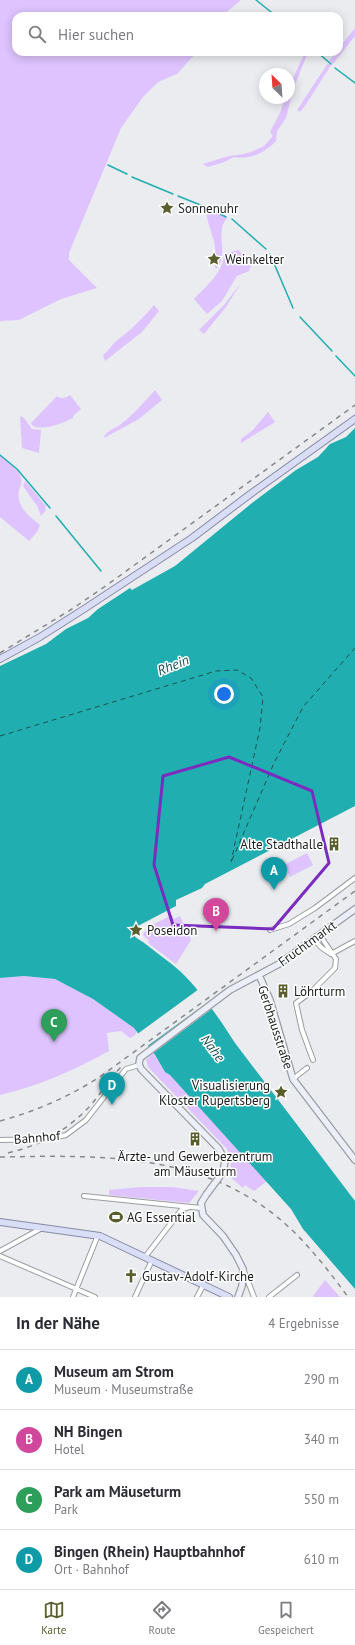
<!DOCTYPE html>
<html lang="de">
<meta charset="utf-8">
<style>
:root{--surface:#fff;--page:#f2f2f3;--text:#2b2b33;--muted:#7c7c81;--line:#e1e1e2;--accent:#595e2c}
body{margin:0;font-family:"PT Sans",sans-serif;background:var(--page);color:var(--text)}
.compass{position:absolute;left:259px;top:68px;width:36px;height:36px;border-radius:50%;background:var(--surface);box-shadow:0 2px 10px #0003;rotate:335deg}
.you{position:absolute;left:224px;top:694px;width:14px;height:14px;margin:-10px;border:3px solid #fff;border-radius:50%;background:#1a73e8;box-shadow:0 0 0 6px #1a73e833}
.badge{display:grid;place-items:center;width:26px;height:26px;border-radius:50%;background:var(--accent);color:#fff;font-size:13px;font-weight:700}
.pin{position:absolute;translate:-50% -33px;filter:drop-shadow(0 1px 2px #0008)}
.pin::after{content:'';position:absolute;top:21px;width:14px;height:12px;background:inherit;clip-path:polygon(0 0,100% 0,50% 100%)}
.list{margin:0;padding:0;list-style:none}
h2{display:flex;justify-content:space-between;align-items:center;height:52px;margin:0;padding:0 16px;font-size:17px}
h2 small{font-size:13px;font-weight:400;color:var(--muted)}
.list li{display:grid;grid-template-columns:26px 1fr auto;gap:12px;align-items:center;box-sizing:border-box;height:60px;padding:0 16px;border-top:1px solid var(--line)}
.list b{display:block;font-size:15px;white-space:nowrap}
.list p{margin:0;font-size:13px;white-space:nowrap;color:var(--muted)}
.list em{font-size:13px;font-style:normal;color:var(--muted)}
.icon{flex:none;width:22px;height:22px;fill:none;stroke:currentColor;stroke-width:2;stroke-linecap:round;stroke-linejoin:round}
.map{position:relative;flex:none;width:355px;height:1297px;overflow:hidden}
.search{position:absolute;background:var(--surface);box-shadow:0 2px 10px #0003;left:12px;right:12px;top:12px;height:44px;display:flex;align-items:center;gap:10px;box-sizing:border-box;padding:0 14px;border-radius:12px;color:var(--muted);font-size:15px}
.sheet{height:292px;background:var(--surface)}
nav{display:flex;justify-content:space-around;align-items:center;box-sizing:border-box;height:56px;border-top:1px solid var(--line);background:var(--surface);font-size:11px;color:var(--muted)}
nav a{display:grid;justify-items:center;gap:2px}
nav .on{color:var(--accent)}
.map>svg:first-child{display:block}
.green{fill:#dec3fe}
.water{fill:#20aeb0}
.pier{fill:#eaecef}
.lines{fill:none;stroke-linecap:round;stroke-linejoin:round}
.stream{stroke:#20aeb0;stroke-width:1.5}
.ferry{stroke:#1c5253;stroke-width:1;stroke-dasharray:5 4;stroke-linecap:butt}
.minor-casing{stroke:#9b9da0;stroke-width:6}
.secondary-casing{stroke:#9b9da0;stroke-width:8}
.primary-casing{stroke:#878ba5;stroke-width:8}
.minor{stroke:#fff;stroke-width:4}
.secondary{stroke:#eceefa;stroke-width:5.5}
.primary{stroke:#d9ddf5;stroke-width:6}
.rail{stroke:#87888a;stroke-width:1.5;stroke-dasharray:5 5;stroke-linecap:butt}
.secondary-bridge-casing{stroke:#9b9da0;stroke-width:8;stroke-linecap:butt}
.secondary-bridge{stroke:#eceefa;stroke-width:5.5}
.marked{fill:none;stroke:#7b2cbf;stroke-width:3;stroke-linejoin:round}
.labels{text-anchor:middle;stroke-width:3;stroke-linejoin:round;paint-order:stroke}
.poi-label{font-size:13px;fill:#1c1d1e;stroke:#fff;text-anchor:start}
.street-label{font-size:13px;fill:#1c1d1e;stroke:#fff}
.water-label{font-size:14px;font-style:italic;fill:#1c5253;stroke:#fff}
</style>
<div class="map">
<svg width="355" height="1297" viewBox="0 0 355 1297">
<rect width="100%" height="100%" fill="#eaecef"/>
<path class="green" d="M 0,0 L 241,0 L 222,16 L 16,16 L 16,52 L 197,52 L 177,74 L 158,82 L 143,97 L 121,128 L 69,253 L 69,260 L 97,288 L 61,299 L 19,320 L 0,321 Z
M 355,28 L 355,36 L 333,64 L 329,61 L 336,52 L 339,52 L 339,48 Z
M 305,52 L 308,52 L 293,90 L 286,118 L 277,131 L 276,141 C 265,153 249,160 234,157 L 222,163 L 207,167 L 203,164 L 229,156 L 244,154 L 251,152 L 264,146 L 273,136 L 270,132 L 280,113 L 285,98 L 289,98 L 289,87 Z
M 328,63 L 331,65 L 305,106 L 300,112 L 297,110 Z
M 206,207 L 227,218 C 214,233 230,255 216,269 C 213,263 216,254 215,247 C 213,234 206,221 206,207 Z
M 238,250 L 252,263 L 249,271 L 237,276 L 222,301 L 207,314 L 194,299 C 206,286 223,273 224,254 Z
M 241,283 L 226,307 L 204,334 L 199,330 L 224,305 Z
M 154,305 L 159,311 L 142,332 L 105,361 L 103,355 C 108,351 112,345 116,341 C 130,331 143,318 154,305 Z
M 155,390 L 162,400 L 139,419 L 104,438 C 105,431 116,428 121,424 C 134,414 144,402 155,390 Z
M 70,395 L 81,409 L 73,416 L 73,418 C 63,423 44,431 33,426 L 31,423 L 57,396 C 62,400 65,398 70,395 Z
M 268,412 L 275,422 L 241,443 L 241,439 L 253,430 Z
M 20,416 L 24,418 L 32,429 L 41,430 L 39,453 L 22,448 Z
M 0,456 C 7,462 16,467 20,475 C 23,481 21,484 19,490 C 16,507 28,515 40,525 L 37,532 L 29,541 L 0,517 Z
M 25,481 L 46,506 L 45,508 L 46,510 L 41,516 L 37,506 L 23,486 Z
M 307,853 L 313,865 L 290,877 L 284,865 Z
M 172,915 L 174,919 L 180,916 L 191,940 L 176,964 L 148,943 L 149,941 L 143,935 L 144,932 L 155,926 L 154,924 Z
M 24,976 L 55,979 L 93,999 L 134,1028 L 137,1032 L 135,1035 L 130,1038 L 121,1031 L 107,1033 L 109,1051 C 74,1070 39,1086 0,1095 L 0,978 Z
M 153,1053 L 165,1072 L 170,1075 L 267,1181 L 254,1191 L 245,1185 L 243,1188 L 229,1176 L 234,1171 L 231,1167 L 230,1158 L 227,1149 L 148,1067 L 146,1060 Z
M 140,1187 L 172,1187 L 199,1191 L 189,1203 L 109,1195 L 109,1190 Z
M 325,1280 L 340,1297 L 314,1297 L 313,1296 Z"/>
<path class="water" d="M 355,428 L 355,806 L 205,884 L 202,888 L 176,900 L 176,906 L 136,927 L 133,931 C 133,937 138,939 143,942 C 155,952 169,961 181,972 C 200,990 221,1021 235,1043 L 355,1201 L 355,1289 L 303,1229 L 291,1209 L 170,1075 L 165,1072 L 155,1055 L 134,1028 L 93,999 L 55,979 L 24,976 L 0,978 L 0,666 L 46,644 L 66,629 L 88,618 L 98,609 L 130,588 L 132,590 L 175,566 L 252,503 L 296,470 L 318,457 L 330,444 L 346,437 Z"/>
<path class="pier" d="M 199,989 L 208,1002 L 146,1047 L 136,1035 Z
M 208,1002 L 213,1008 L 152,1054 L 147,1048 Z"/>
<g class="lines">
<path class="stream" d="M 256,0 L 276,16
M 317,52 L 331,64
M 335,68 L 355,83
M 108,165 L 127,174
M 132,177 L 173,194
M 178,196 L 203,206
M 207,207 L 226,217
M 232,219 L 266,249
M 270,254 L 293,308
M 300,317 L 332,351
M 336,356 L 355,376
M 0,455 L 17,469 L 50,508
M 56,516 L 101,571"/>
<path class="ferry" d="M 0,736 L 216,671 L 237,670 L 251,678 L 263,697 L 260,728 L 231,862
M 232,860 L 274,763 L 303,707 L 355,648"/>
<g class="minor-casing">
<path id="minor" d="M 270,930 L 289,924 L 315,908 L 355,878
M 313,939 L 322,948 L 331,954
M 331,954 L 355,941
M 313,1060 L 302,1030 L 296,1003 L 311,992 L 335,968 L 336,959 L 319,934
M 293,1079 L 307,1068
M 0,1140 L 48,1139 L 66,1135 L 86,1120 L 126,1069 L 139,1065
M 84,1196 L 201,1208
M 0,1251 L 42,1228
M 0,1256 L 95,1297
M 145,1257 L 182,1209 L 187,1208
M 244,1271 L 254,1297
M 73,1297 L 98,1235
M 135,1297 L 152,1260
M 197,1297 L 204,1284
M 269,1297 L 297,1275"/>
</g>
<g class="secondary-casing">
<path id="secondary" d="M 259,975 L 270,1000 L 293,1079 L 355,1160
M 223,1172 L 225,1161 L 219,1149 L 141,1069 L 139,1064 L 140,1058 L 230,990 L 279,964 L 355,909
M 206,1195 L 201,1203 L 203,1215 L 223,1236 L 236,1255 L 243,1269 L 242,1286 L 238,1297"/>
</g>
<g class="primary-casing">
<path id="primary" d="M 0,659 L 40,637 L 84,609 L 192,538 L 249,495 L 355,419
M 0,1222 L 100,1236 L 229,1297"/>
</g>
<use href="#minor" class="minor"/>
<use href="#secondary" class="secondary"/>
<use href="#primary" class="primary"/>
<path class="rail" d="M 0,653 L 72,609 L 107,585 L 355,405
M 0,1121 C 36,1111 69,1097 101,1076 L 355,891
M 8,1153 C 39,1146 68,1130 90,1106 C 101,1093 110,1079 121,1067
M 0,1157 C 107,1155 214,1152 296,1234 C 315,1253 332,1275 348,1297"/>
<g class="secondary-bridge-casing">
<path id="secondary-bridge" d="M 206,1195 L 223,1172"/>
</g>
<use href="#secondary-bridge" class="secondary-bridge"/>
</g>
<path class="marked" d="M 229,757 L 312,791 L 329,863 L 273,929 L 173,925 L 154,865 L 163,776 Z"/>
<defs>
<g id="sight-bare" transform="scale(1.08)"><path d="M0-6L1.8-2.2L6-1.7L2.9 1.2L3.7 5.4L0 3.3L-3.7 5.4L-2.9 1.2L-6-1.7L-1.8-2.2Z" fill="#595e2c" stroke="#fff" stroke-width="2.5" paint-order="stroke"/></g>
<g id="building-bare" transform="scale(1.08)"><path d="M-4-6H4V6H1V3H-1V6H-4ZM-2.5-4.3h1.7v1.8h-1.7ZM.8-4.3h1.7v1.8H.8ZM-2.5-1h1.7V.8h-1.7ZM.8-1h1.7V.8H.8Z" fill="#595e2c" stroke="#fff" stroke-width="2.5" paint-order="stroke"/></g>
<g id="stadium-bare" transform="scale(1.08)"><path d="M0-5a6.5 5 0 1 0 0 10a6.5 5 0 1 0 0-10ZM-3.5-1.8h7v3.6h-7Z" fill="#595e2c" stroke="#fff" stroke-width="2.5" paint-order="stroke"/></g>
<g id="church-bare" transform="scale(1.08)"><path d="M-1.2-6h2.4v3.5h3.3v2.4h-3.3V6h-2.4V-.1h-3.3v-2.4h3.3Z" fill="#595e2c" stroke="#fff" stroke-width="2.5" paint-order="stroke"/></g>
</defs>
<g fill-rule="evenodd">
<use href="#sight-bare" x="167" y="208"/>
<use href="#sight-bare" x="214" y="259"/>
<use href="#building-bare" x="334" y="844"/>
<use href="#sight-bare" x="136" y="930"/>
<use href="#building-bare" x="283" y="991"/>
<use href="#sight-bare" x="281" y="1092"/>
<use href="#building-bare" x="195" y="1139"/>
<use href="#stadium-bare" x="116" y="1217"/>
<use href="#church-bare" x="131" y="1276"/>
</g>
<g class="labels">
<g class="poi-label">
<text x="178" y="213">Sonnenuhr</text>
<text x="225" y="264">Weinkelter</text>
<text x="323" y="849" text-anchor="end">Alte Stadthalle</text>
<text x="147" y="935">Poseidon</text>
<text x="294" y="996">Löhrturm</text>
<text x="270" y="1090" text-anchor="end">Visualisierung<tspan x="270" dy="15">Kloster Rupertsberg</tspan></text>
<text x="195" y="1161" text-anchor="middle">Ärzte- und Gewerbezentrum<tspan x="195" dy="15">am Mäuseturm</tspan></text>
<text x="127" y="1222">AG Essential</text>
<text x="142" y="1281">Gustav-Adolf-Kirche</text>
</g>
<g class="street-label">
<text transform="translate(307 943) rotate(-36)" y="5">Fruchtmarkt</text>
<text transform="translate(276 1027) rotate(72)" y="5">Gerbhausstraße</text>
<text transform="translate(37 1137) rotate(-5)" y="5">Bahnhof</text>
</g>
<g class="water-label">
<text transform="translate(173 665) rotate(-22)" y="5">Rhein</text>
<text transform="translate(213 1048) rotate(53)" y="5">Nahe</text>
</g>
</g>
</svg>
<svg class="compass" viewBox="-18 -18 36 36"><path d="M0-13l5 13h-10z" fill="#e53935"/><path d="M0 13l5-13h-10z" fill="#7c7c81"/></svg>
<div class="you"></div>
<div class="pin badge" style="left:274px;top:890px;background:#0f9aa8">A</div>
<div class="pin badge" style="left:216px;top:931px;background:#d1479c">B</div>
<div class="pin badge" style="left:54px;top:1042px;background:#2e9e5b">C</div>
<div class="pin badge" style="left:112px;top:1105px;background:#0f9aa8">D</div>
<div class="search"><svg class="icon" aria-label="search" viewBox="0 0 24 24"><circle cx="10" cy="10" r="6"/><path d="M15 15l6 6"/></svg>Hier suchen</div>
</div>
<section class="sheet">
<h2>In der Nähe<small>4 Ergebnisse</small></h2>
<ul class="list">
<li><span class="badge" style="background:#0f9aa8">A</span><div><b>Museum am Strom</b><p>Museum · Museumstraße</p></div><em>290 m</em></li>
<li><span class="badge" style="background:#d1479c">B</span><div><b>NH Bingen</b><p>Hotel</p></div><em>340 m</em></li>
<li><span class="badge" style="background:#2e9e5b">C</span><div><b>Park am Mäuseturm</b><p>Park</p></div><em>550 m</em></li>
<li><span class="badge" style="background:#0f9aa8">D</span><div><b>Bingen (Rhein) Hauptbahnhof</b><p>Ort · Bahnhof</p></div><em>610 m</em></li>
</ul>
</section>
<nav>
<a class="on"><svg class="icon" aria-label="map" viewBox="0 0 24 24"><path d="M3 6l6-2 6 2 6-2v14l-6 2-6-2-6 2zM9 4v14M15 6v14"/></svg>Karte</a>
<a><svg class="icon" aria-label="directions" viewBox="0 0 24 24"><path d="M12 3l9 9-9 9-9-9zM9 14v-3h6M13 9l2 2-2 2"/></svg>Route</a>
<a><svg class="icon" aria-label="saved" viewBox="0 0 24 24"><path d="M7 4h10v16l-5-4-5 4z"/></svg>Gespeichert</a>
</nav>
